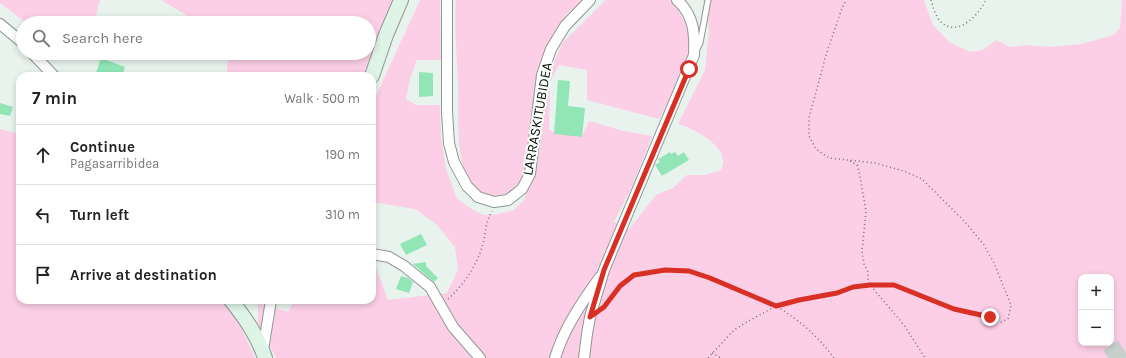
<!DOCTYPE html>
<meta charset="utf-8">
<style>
:root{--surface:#fff;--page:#f2f2f2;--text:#222;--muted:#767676;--line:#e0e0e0}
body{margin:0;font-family:Karla,sans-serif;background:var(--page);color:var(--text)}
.controls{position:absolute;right:12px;bottom:12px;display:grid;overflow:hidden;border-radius:8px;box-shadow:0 2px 6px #0003}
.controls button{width:36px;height:36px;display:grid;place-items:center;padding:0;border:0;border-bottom:1px solid var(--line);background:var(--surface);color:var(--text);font:20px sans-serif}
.stop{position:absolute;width:12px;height:12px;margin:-9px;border:3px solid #d93025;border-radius:50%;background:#fff}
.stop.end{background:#d93025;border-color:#fff;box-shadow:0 1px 4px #0008}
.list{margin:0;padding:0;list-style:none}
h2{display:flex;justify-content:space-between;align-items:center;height:52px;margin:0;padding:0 16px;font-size:17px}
h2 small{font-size:13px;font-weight:400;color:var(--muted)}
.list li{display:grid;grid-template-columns:26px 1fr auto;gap:12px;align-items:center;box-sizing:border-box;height:60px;padding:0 16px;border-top:1px solid var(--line)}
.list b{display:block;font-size:15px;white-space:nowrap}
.list p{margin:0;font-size:13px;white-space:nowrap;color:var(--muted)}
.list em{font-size:13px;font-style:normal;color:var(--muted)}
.icon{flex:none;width:22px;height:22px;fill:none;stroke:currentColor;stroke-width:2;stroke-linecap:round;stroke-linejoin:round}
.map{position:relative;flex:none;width:1126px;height:358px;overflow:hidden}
.search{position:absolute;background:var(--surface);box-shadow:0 2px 6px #0003;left:16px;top:16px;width:360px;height:44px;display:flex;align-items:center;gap:10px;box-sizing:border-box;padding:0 14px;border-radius:22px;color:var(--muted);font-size:15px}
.panel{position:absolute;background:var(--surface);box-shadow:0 2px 6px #0003;left:16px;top:72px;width:360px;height:232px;border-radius:12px}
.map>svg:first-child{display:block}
.green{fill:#fccfe6;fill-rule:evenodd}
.building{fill:#92e6b6}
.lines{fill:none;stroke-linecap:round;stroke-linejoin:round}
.highway-tunnel{stroke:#c8d0cb;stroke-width:18;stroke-dasharray:18 9;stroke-linecap:butt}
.lane-casing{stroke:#8f9892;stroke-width:7}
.street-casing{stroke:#8f9892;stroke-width:12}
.secondary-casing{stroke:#8f9892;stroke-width:16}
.path{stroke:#6e7571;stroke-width:1.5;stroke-dasharray:1 3;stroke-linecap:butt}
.lane{stroke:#fff;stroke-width:5}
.street{stroke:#fff;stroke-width:10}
.secondary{stroke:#def4e7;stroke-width:14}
.route{stroke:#d93025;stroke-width:5}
.labels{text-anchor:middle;stroke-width:4;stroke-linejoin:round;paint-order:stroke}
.street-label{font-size:14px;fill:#0a0d0b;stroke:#f9fffb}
</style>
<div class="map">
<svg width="1126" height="358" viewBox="0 0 1126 358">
<rect width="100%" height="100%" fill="#e9f3ed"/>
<path class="green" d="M 0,0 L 100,0 L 94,23 L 26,23 L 0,3 Z
M 161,0 L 395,0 L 366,76 L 226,76 L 229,53 L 369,53 L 369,23 L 199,23 Z
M 420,0 L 440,0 L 441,60 L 417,60 L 410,79 L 406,99 L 416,105 L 440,105 L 441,137 L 446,168 L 457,199 L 475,211 L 484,215 L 498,214 L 514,210 L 523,201 L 530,186 L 537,166 L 548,75 L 563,42 L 606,0 L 669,0 L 671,1 C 677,9 684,18 687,27 C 699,57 673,94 659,119 L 587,100 L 587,70 L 559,65 L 550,82 L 549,130 L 560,134 L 583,134 L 589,121 L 624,131 L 652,136 L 633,185 L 614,222 L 629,229 L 656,195 L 673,188 L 687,175 L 705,175 L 721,170 C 722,167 724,163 723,160 C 722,143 692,128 678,124 L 705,70 L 709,29 L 703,0 L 924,0 L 933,25 L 949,42 L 970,52 L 983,50 L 996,40 L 1010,47 L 1026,45 L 1051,47 L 1081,44 L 1114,35 L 1120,28 L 1122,0 L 1126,0 L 1126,358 L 276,358 L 258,325 L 258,303 L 288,312 L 295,300 L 372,300 L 372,267 L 376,267 L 388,300 L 447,293 L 458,270 L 455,247 L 436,224 L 415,209 L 372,202 L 372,110 L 376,96 ZM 1081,277 L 1111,277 L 1111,343 L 1081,343 Z
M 456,0 L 582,0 L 567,14 L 554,32 L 542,58 L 538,82 L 530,161 L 521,181 L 507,194 L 487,197 C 478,190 467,181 464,170 C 456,143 459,113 458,85 C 457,57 454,28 456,0 Z
M 0,129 L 16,133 L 20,132 L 20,300 L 224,300 L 236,315 L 255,358 L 0,358 Z"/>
<path class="building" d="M 101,58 L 125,67 L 122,76 L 95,76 Z
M 419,72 L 433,73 L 433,96 L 419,97 Z
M 558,80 L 570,81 L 568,106 L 585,108 L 582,137 L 554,134 Z
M 0,103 L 13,107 L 10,116 L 0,114 Z
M 670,152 L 671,154 L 675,152 L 678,156 L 684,152 L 689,160 L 662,176 L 655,165 L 660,162 L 658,159 Z
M 421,234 L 427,245 L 406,255 L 400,244 Z
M 426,262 L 426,266 L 438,278 L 434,282 L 413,264 Z
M 401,276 L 408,278 L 413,282 L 409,293 L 396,289 Z"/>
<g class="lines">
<path class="highway-tunnel" d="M 1108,358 L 1126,346"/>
<g class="lane-casing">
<path id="lane" d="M 697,49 L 700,43 L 708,0"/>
</g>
<g class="street-casing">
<path id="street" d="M 447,0 L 447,112 L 449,143 L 454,162 L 467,186 L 478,197 L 494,202 L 508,200 L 522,189 L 530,174 L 542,75 L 551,49 L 565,26 L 590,0
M 0,24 L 23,43
M 32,53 L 54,76
M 372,254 L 389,257 L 404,266 L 430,287 L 453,327 L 480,358
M 262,348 L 264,344 L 271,300
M 555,358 C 564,328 582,302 600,277
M 584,358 L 587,334 L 590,317 L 604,270 L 694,55 C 695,34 694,15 677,0"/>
</g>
<g class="secondary-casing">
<path id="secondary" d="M 372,76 L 386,35 L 401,0
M 231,300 C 245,318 258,336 265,358"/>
</g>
<path class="path" d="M 931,0 C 933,7 936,18 942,23 C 959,37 979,14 986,0
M 850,161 L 857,165 L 859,171 L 866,211 L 862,251 L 864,264 L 868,272 L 868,279 L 870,285 L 904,325 L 925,358
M 448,299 C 464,285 477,265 483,244 C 485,237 485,230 487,223 C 488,219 490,215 492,211
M 604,308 L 620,286 L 635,275 L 665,270 L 689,271 L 710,278 L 776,306 L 799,299 L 837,293 L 853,287 L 870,285 L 894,285 L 954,309 L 990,317 L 1001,322 L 1008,319 L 1011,305 L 994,263 L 984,245 L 966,223 L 922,179 L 904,171 L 875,163 L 829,158 L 816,149 L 809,136 L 809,118 L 826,55 L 842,8 L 846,0
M 712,353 L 721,358
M 708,358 L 734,330 L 745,323 L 776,306 C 799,320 818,336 834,358"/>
<use href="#lane" class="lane"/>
<use href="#street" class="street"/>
<use href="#secondary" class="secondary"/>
</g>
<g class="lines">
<path class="route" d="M 689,69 L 604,270 L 590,317 L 604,307 L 620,286 L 634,275 L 665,270 L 689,271 L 710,278 L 776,306 L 799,300 L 837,293 L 853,287 L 870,285 L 894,285 L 954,309 L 990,317"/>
</g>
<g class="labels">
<g class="street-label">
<text transform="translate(537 119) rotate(-80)" y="5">LARRASKITUBIDEA</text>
</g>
</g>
</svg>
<div class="controls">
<button>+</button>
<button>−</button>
</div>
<div class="stop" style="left:689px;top:69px"></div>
<div class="stop end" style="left:990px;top:317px"></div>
<div class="search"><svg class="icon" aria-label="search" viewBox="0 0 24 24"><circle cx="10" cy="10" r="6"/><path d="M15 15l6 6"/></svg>Search here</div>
<section class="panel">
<h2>7 min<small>Walk · 500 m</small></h2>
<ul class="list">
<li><svg class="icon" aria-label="ahead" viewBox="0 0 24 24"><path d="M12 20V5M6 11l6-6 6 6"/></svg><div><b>Continue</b><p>Pagasarribidea</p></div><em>190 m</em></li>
<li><svg class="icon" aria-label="left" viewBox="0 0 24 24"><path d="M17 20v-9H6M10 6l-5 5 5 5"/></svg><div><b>Turn left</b></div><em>310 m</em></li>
<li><svg class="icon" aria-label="arrive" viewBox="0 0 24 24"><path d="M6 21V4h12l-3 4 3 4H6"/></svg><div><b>Arrive at destination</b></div></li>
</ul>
</section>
</div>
